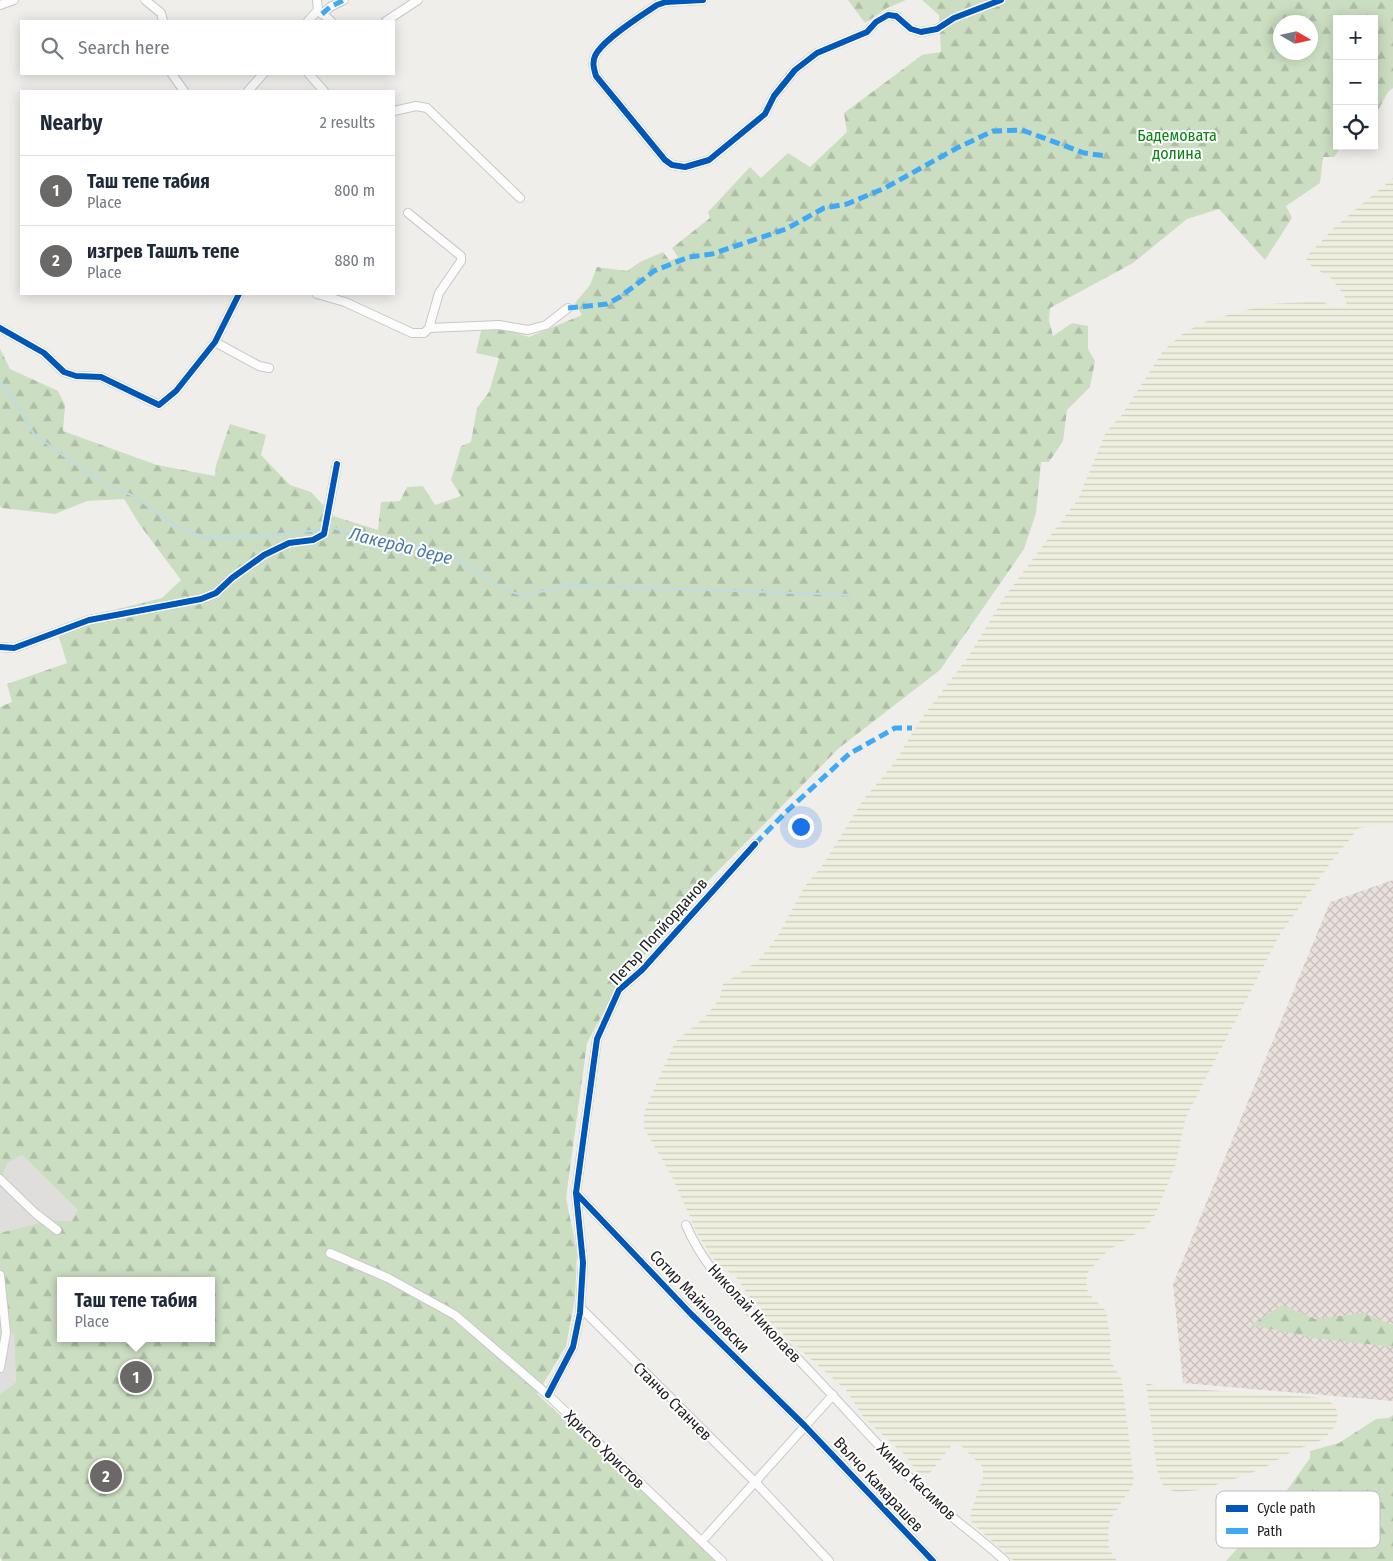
<!DOCTYPE html>
<meta charset="utf-8">
<style>
:root{--surface:#fff;--page:#f2f2f3;--text:#1f2937;--muted:#747a83;--line:#e0e1e3;--accent:#6a6968}
body{margin:0;font-family:"Fira Sans Condensed",sans-serif;background:var(--page);color:var(--text)}
.controls{position:absolute;right:15px;top:15px;display:grid;overflow:hidden;border-radius:0px;box-shadow:0 2px 12px #0003}
.controls button{width:45px;height:45px;display:grid;place-items:center;padding:0;border:0;border-bottom:1px solid var(--line);background:var(--surface);color:var(--text);font:25px sans-serif}
.compass{position:absolute;left:1273px;top:15px;width:45px;height:45px;border-radius:50%;background:var(--surface);box-shadow:0 2px 12px #0003;rotate:99deg}
.you{position:absolute;left:800px;top:826px;width:18px;height:18px;margin:-12px;border:4px solid #fff;border-radius:50%;background:#1a73e8;box-shadow:0 0 0 8px #1a73e833}
.badge{display:grid;place-items:center;width:32px;height:32px;border-radius:50%;background:var(--accent);color:#fff;font-size:16px;font-weight:700}
.pin{position:absolute;translate:-50% -50%;border:2px solid #fff;box-shadow:0 1px 5px #0006}
.popup{position:absolute;left:57px;top:1277px;width:158px;height:65px;box-sizing:border-box;display:grid;place-content:center;border-radius:0px;background:var(--surface);filter:drop-shadow(0 1px 4px #0005);font-size:16px;white-space:nowrap;color:var(--muted)}
.popup b{font-size:19px;color:var(--text)}
.popup::after{content:'';position:absolute;left:50%;top:100%;margin-left:-10px;border:10px solid transparent;border-top-color:var(--surface)}
.list{margin:0;padding:0;list-style:none}
h2{display:flex;justify-content:space-between;align-items:center;height:65px;margin:0;padding:0 20px;font-size:21px}
h2 small{font-size:16px;font-weight:400;color:var(--muted)}
.list li{display:grid;grid-template-columns:32px 1fr auto;gap:15px;align-items:center;box-sizing:border-box;height:70px;padding:0 20px;border-top:1px solid var(--line)}
.list b{display:block;font-size:19px;white-space:nowrap}
.list p{margin:0;font-size:16px;white-space:nowrap;color:var(--muted)}
.list em{font-size:16px;font-style:normal;color:var(--muted)}
.icon{flex:none;width:28px;height:28px;fill:none;stroke:currentColor;stroke-width:2;stroke-linecap:round;stroke-linejoin:round}
.map{position:relative;flex:none;width:1393px;height:1561px;overflow:hidden}
.search{position:absolute;background:var(--surface);box-shadow:0 2px 12px #0003;left:20px;top:20px;width:375px;height:55px;display:flex;align-items:center;gap:12px;box-sizing:border-box;padding:0 18px;border-radius:0px;color:var(--muted);font-size:19px}
.panel{position:absolute;background:var(--surface);box-shadow:0 2px 12px #0003;left:20px;top:90px;width:375px;height:205px;border-radius:0px}
.map>svg:first-child{display:block}
.residential{fill:#dfdedc}
.military{fill:url(#military-cross-hatch)}
.farmland{fill:url(#farmland-rules)}
.forest{fill:url(#forest-firs);fill-rule:evenodd}
.lines{fill:none;stroke-linecap:round;stroke-linejoin:round}
.stream{stroke:#bfdbe3;stroke-width:2}
.street-casing{stroke:#c9c8c7;stroke-width:10}
.street{stroke:#fdfcfc;stroke-width:8}
.quiet{stroke:#3fa9f5;stroke-width:5;stroke-dasharray:10 5;stroke-linecap:butt}
.cycleway-casing{stroke:#fff;stroke-width:9}
.cycleway{stroke:#0057b8;stroke-width:6}
.labels{text-anchor:middle;stroke-width:4;stroke-linejoin:round;paint-order:stroke}
.park-label{font-size:16px;fill:#0c8416;stroke:#fff}
.street-label{font-size:16px;fill:#222;stroke:#fff}
.water-label{font-size:18px;font-style:italic;fill:#4a7aab;stroke:#fff}
.key{fill:#fff;stroke:#bdbdbd;stroke-width:1}
.key-label{font-size:14px;fill:#222}
</style>
<div class="map">
<svg width="1393" height="1561" viewBox="0 0 1393 1561">
<defs>
<pattern id="military-cross-hatch" width="8" height="8" patternUnits="userSpaceOnUse" patternTransform="scale(1.25)"><rect width="8" height="8" fill="#eae0db"/><path d="M0 0l8 8M0 8l8-8" fill="none" stroke="#c8c0bc"/></pattern>
<pattern id="farmland-rules" width="6" height="5" patternUnits="userSpaceOnUse" patternTransform="scale(1.25)"><rect width="6" height="5" fill="#efefdf"/><path d="M0 2.5h6" fill="none" stroke="#cdcdbf"/></pattern>
<pattern id="forest-firs" width="22" height="20" patternUnits="userSpaceOnUse" patternTransform="scale(1.25)"><rect width="22" height="20" fill="#cbdec1"/><path d="M5 1l3.5 6h-7zM16 11l3.5 6h-7z" fill="#aebea6"/></pattern>
</defs>
<rect width="100%" height="100%" fill="#f0eeeb"/>
<path class="residential" d="M 22,1155 L 78,1210 L 72,1221 L 50,1220 L 0,1233 L 0,1180 L 8,1163 Z
M 0,1269 L 3,1276 L 9,1327 L 14,1336 L 16,1382 L 0,1394 Z"/>
<path class="military" d="M 1393,880 L 1393,1401 L 1183,1383 L 1173,1284 L 1330,902 Z"/>
<path class="farmland" d="M 1393,178 L 1393,824 L 1359,828 L 1331,862 L 1279,936 L 1186,1117 L 1175,1166 L 1156,1213 L 1147,1227 L 1107,1251 L 1088,1272 L 1086,1283 L 1088,1293 L 1106,1311 L 1111,1340 L 1110,1360 L 1122,1380 L 1134,1481 L 1131,1488 L 1110,1520 L 1108,1533 L 1109,1549 L 1117,1561 L 1014,1561 L 972,1523 L 970,1514 L 983,1478 L 983,1467 L 957,1442 L 951,1446 L 931,1472 L 924,1475 L 919,1475 L 905,1455 L 864,1418 L 846,1390 L 779,1331 L 755,1306 L 738,1279 L 715,1261 L 698,1235 L 672,1177 L 644,1128 L 644,1112 L 675,1042 L 706,1016 L 720,998 L 723,984 L 758,961 L 777,937 L 805,886 L 822,866 L 863,800 L 895,762 L 921,719 L 968,657 L 1005,596 L 1078,499 L 1106,432 L 1121,416 L 1163,351 L 1185,332 L 1209,320 L 1269,304 L 1323,301 L 1331,307 L 1343,309 L 1347,305 L 1344,295 L 1330,277 L 1312,267 L 1306,259 L 1307,256 L 1336,226 Z
M 1146,1383 L 1160,1387 L 1314,1397 L 1329,1400 L 1338,1412 L 1336,1425 L 1324,1439 L 1291,1452 L 1262,1469 L 1240,1477 L 1200,1490 L 1176,1492 L 1166,1488 L 1162,1484 L 1157,1470 Z"/>
<path class="forest" d="M 848,0 L 906,0 L 887,8 L 865,23 Z
M 922,0 L 1393,0 L 1393,88 L 1388,92 L 1374,117 L 1374,19 L 1337,19 L 1337,146 L 1342,146 L 1334,157 L 1323,157 L 1320,183 L 1286,206 L 1292,218 L 1265,260 L 1219,209 L 1187,219 L 1133,263 L 1050,308 L 1049,320 L 1053,336 L 1072,323 L 1088,326 L 1088,349 L 1095,361 L 1090,387 L 1067,410 L 1063,441 L 1049,462 L 1041,462 L 1036,513 L 1024,549 L 940,670 L 839,748 L 708,881 L 617,987 L 587,1043 L 566,1198 L 577,1252 L 575,1298 L 566,1346 L 537,1394 L 719,1561 L 2,1561 L 0,1557 L 0,1394 L 16,1382 L 14,1336 L 9,1327 L 0,1327 L 3,1276 L 0,1269 L 0,1233 L 50,1220 L 72,1221 L 78,1210 L 22,1155 L 8,1163 L 0,1180 L 0,707 L 12,702 L 7,684 L 67,663 L 56,628 L 102,613 L 162,598 L 181,580 L 140,525 L 124,499 L 87,501 L 55,514 L 2,508 L 0,506 L 0,349 L 10,369 L 58,391 L 65,405 L 63,431 L 157,465 L 215,476 L 216,465 L 230,424 L 266,435 L 261,455 L 290,485 L 311,492 L 333,516 L 378,530 L 381,502 L 400,501 L 407,487 L 423,486 L 435,505 L 461,496 L 451,480 L 461,446 L 471,442 L 477,408 L 489,392 L 499,358 L 476,353 L 481,331 L 502,328 L 529,337 L 582,315 L 575,303 L 590,285 L 597,267 L 627,271 L 640,262 L 663,252 L 670,261 L 678,257 L 672,248 L 710,218 L 708,212 L 750,167 L 761,178 L 788,153 L 810,167 L 847,132 L 844,113 L 922,55 L 941,52 L 939,15 ZM 1280,22 L 1310,22 L 1310,52 L 1280,52 ZM 61,1281 L 211,1281 L 211,1338 L 61,1338 Z
M 1282,1305 L 1315,1319 L 1363,1313 L 1393,1325 L 1393,1347 L 1315,1338 L 1251,1325 Z
M 1393,1415 L 1393,1561 L 1226,1561 L 1280,1500 L 1310,1458 L 1310,1451 L 1339,1443 L 1376,1419 L 1389,1418 Z"/>
<g class="lines">
<path class="stream" d="M 0,382 L 8,390 L 34,434 L 83,470 L 116,489 L 134,496 L 175,526 L 206,538 L 260,536 L 322,530
M 327,529 L 334,528 L 366,538 L 401,542 L 450,555 L 501,588 L 524,596 L 569,585 L 851,595"/>
<g class="street-casing">
<path id="street" d="M 145,0 L 161,13 L 163,21
M 317,0 L 318,10
M 703,0 L 666,2 L 657,5 C 642,15 602,40 595,56 C 592,63 594,69 596,76 L 665,160 L 672,165 L 685,167 L 709,160 L 765,114 L 774,96 L 795,70 L 817,53 L 867,32 L 876,22 L 888,15 L 896,16 L 911,29 L 921,32 L 937,29 L 954,18 L 1001,0
M 0,5 L 14,0
M 322,14 L 330,7 L 344,0
M 308,21 L 318,10 L 331,21
M 386,21 L 418,0
M 172,74 L 184,91
M 309,74 L 324,91
M 248,91 L 263,74
M 394,111 L 416,106 L 427,108 L 520,198
M 408,213 L 461,256 L 461,261 L 439,293 L 429,328
M 317,294 L 345,302 L 412,333 L 424,333 L 429,328 L 499,325 L 528,330 L 546,325 L 568,308
M 0,328 L 44,353 L 64,372 L 76,376 L 101,377 L 159,405 L 176,391 L 215,342 L 239,294
M 215,342 L 259,366 L 269,368
M 0,647 L 14,648 L 89,620 L 201,599 L 216,593 L 232,578 L 264,555 L 289,543 L 313,540 L 324,534 L 337,464
M 0,1179 L 35,1213 L 57,1230
M 576,1193 L 691,1314 L 805,1426 L 933,1561
M 686,1225 C 708,1278 757,1317 797,1358 C 841,1403 882,1451 927,1495 C 951,1518 980,1538 1005,1561
M 330,1253 L 388,1278 L 455,1315 L 548,1395 L 722,1561
M 0,1275 L 6,1333 L 0,1368
M 581,1308 L 755,1482 L 829,1561
M 548,1395 L 573,1347 L 580,1313 L 583,1263 L 576,1193 L 597,1039 L 619,990 L 642,970 L 755,844
M 702,1541 L 833,1395"/>
</g>
<use href="#street" class="street"/>
<path class="quiet" d="M 322,14 L 330,7 L 344,0
M 568,308 L 607,304 L 620,297 L 654,271 L 689,257 L 712,254 L 786,229 L 824,208 L 847,204 L 885,188 L 957,148 L 993,131 L 1022,130 L 1084,153 L 1107,156
M 755,844 L 787,811 L 849,754 L 895,728 L 912,728"/>
<g class="cycleway-casing">
<path id="cycleway" d="M 703,0 L 666,2 L 657,5 C 642,15 602,40 595,56 C 592,63 594,69 596,76 L 665,160 L 672,165 L 685,167 L 709,160 L 765,114 L 774,96 L 795,70 L 817,53 L 867,32 L 876,22 L 888,15 L 896,16 L 911,29 L 921,32 L 937,29 L 954,18 L 1001,0
M 0,328 L 44,353 L 64,372 L 76,376 L 101,377 L 159,405 L 176,391 L 215,342 L 239,294
M 0,647 L 14,648 L 89,620 L 201,599 L 216,593 L 232,578 L 264,555 L 289,543 L 313,540 L 324,534 L 337,464
M 576,1193 L 691,1314 L 805,1426 L 933,1561
M 548,1395 L 573,1347 L 580,1313 L 583,1263 L 576,1193 L 597,1039 L 619,990 L 642,970 L 755,844"/>
</g>
<use href="#cycleway" class="cycleway"/>
</g>
<g class="labels">
<g class="park-label">
<text x="1177" y="141">Бадемовата<tspan x="1177" dy="18">долина</tspan></text>
</g>
<g class="street-label">
<text transform="translate(658 931) rotate(-48)" y="6">Петър Попйорданов</text>
<text transform="translate(700 1301) rotate(46)" y="6">Сотир Майноловски</text>
<text transform="translate(755 1313) rotate(47)" y="6">Николай Николаев</text>
<text transform="translate(673 1401) rotate(45)" y="6">Станчо Станчев</text>
<text transform="translate(605 1449) rotate(44)" y="6">Христо Христов</text>
<text transform="translate(917 1481) rotate(44)" y="6">Хиндо Касимов</text>
<text transform="translate(879 1484) rotate(47)" y="6">Вълчо Камарашев</text>
</g>
<g class="water-label">
<text transform="translate(401 546) rotate(14)" y="6">Лакерда дере</text>
</g>
</g>
<rect x="1216" y="1491" width="164" height="57" rx="8" class="key"/>
<rect x="1226" y="1505" width="22" height="7" fill="#0057b8"/>
<rect x="1226" y="1528" width="22" height="6" fill="#3fa9f5"/>
<g class="key-label">
<text x="1257" y="1513">Cycle path</text>
<text x="1257" y="1536">Path</text>
</g>
</svg>
<div class="controls">
<button>+</button>
<button>−</button>
<button><svg class="icon" aria-label="locate" viewBox="0 0 24 24"><circle cx="12" cy="12" r="6"/><path d="M12 2v4M12 18v4M2 12h4M18 12h4"/></svg></button>
</div>
<svg class="compass" viewBox="-18 -18 36 36"><path d="M0-13l5 13h-10z" fill="#e53935"/><path d="M0 13l5-13h-10z" fill="#747a83"/></svg>
<div class="you"></div>
<div class="pin badge" style="left:136px;top:1377px">1</div>
<div class="popup"><b>Таш тепе табия</b>Place</div>
<div class="pin badge" style="left:106px;top:1476px">2</div>
<div class="search"><svg class="icon" aria-label="search" viewBox="0 0 24 24"><circle cx="10" cy="10" r="6"/><path d="M15 15l6 6"/></svg>Search here</div>
<section class="panel">
<h2>Nearby<small>2 results</small></h2>
<ul class="list">
<li><span class="badge">1</span><div><b>Таш тепе табия</b><p>Place</p></div><em>800 m</em></li>
<li><span class="badge">2</span><div><b>изгрев Ташлъ тепе</b><p>Place</p></div><em>880 m</em></li>
</ul>
</section>
</div>
